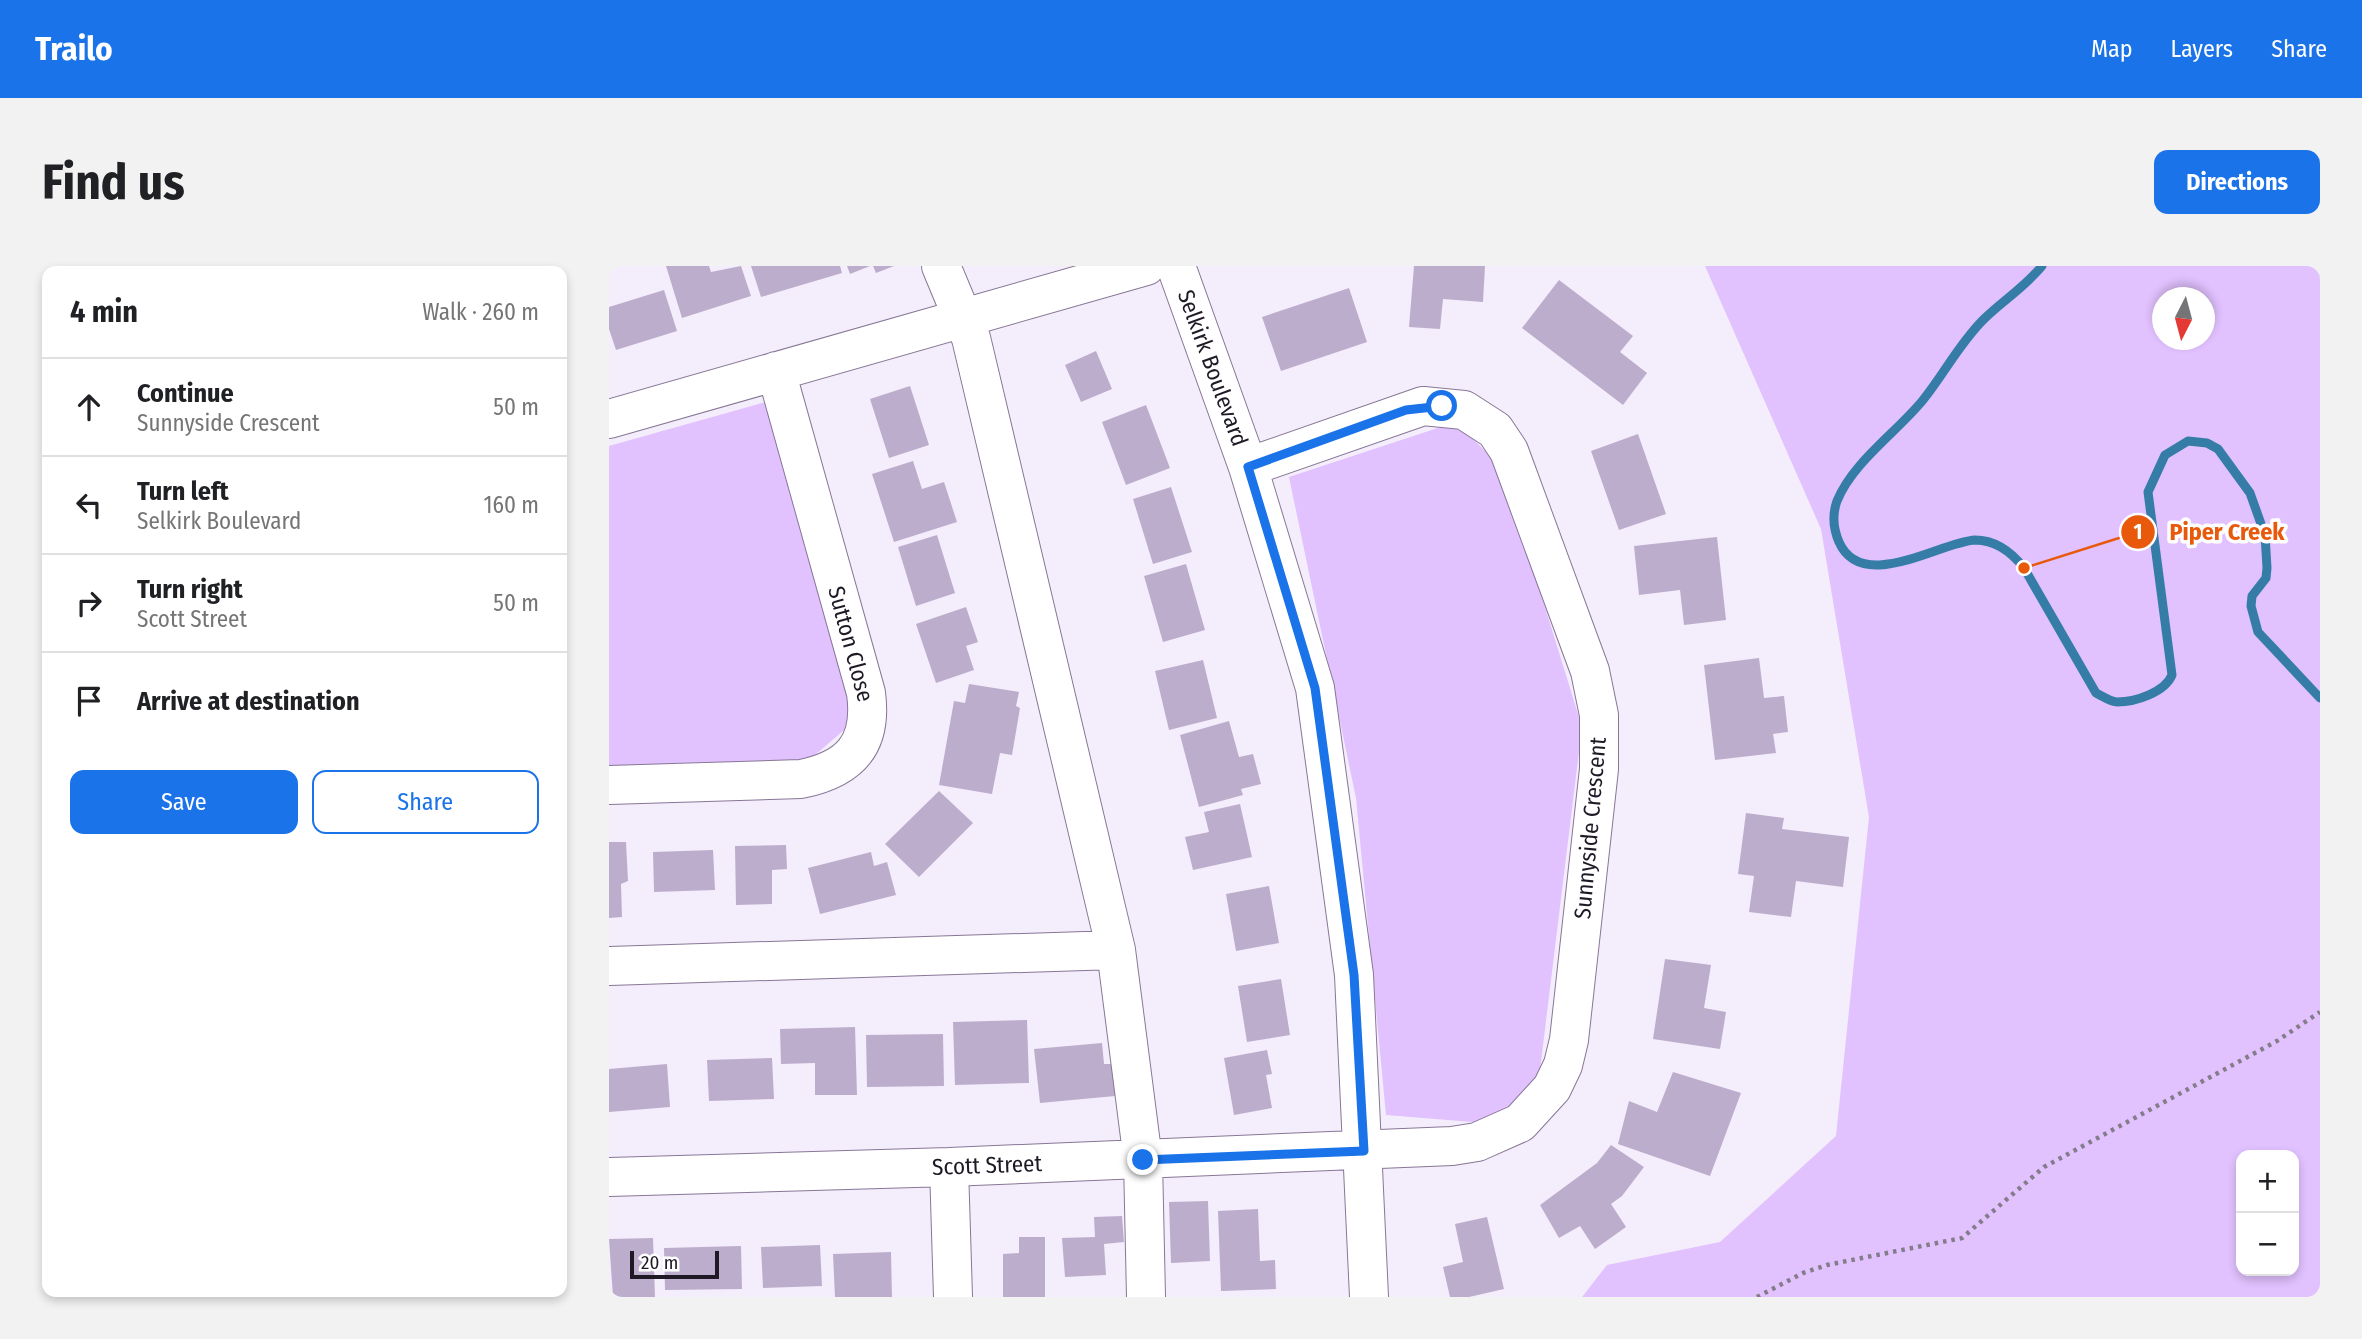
<!DOCTYPE html>
<meta charset="utf-8">
<style>
:root{--surface:#fff;--page:#f2f2f2;--text:#202124;--muted:#757577;--line:#e0e0e0;--accent:#1a73e8}
body{margin:0;font-family:"Fira Sans Condensed",sans-serif;background:var(--page);color:var(--text)}
.controls{position:absolute;right:21px;bottom:21px;display:grid;overflow:hidden;border-radius:14px;box-shadow:0 4px 10px #0003}
.controls button{width:63px;height:63px;display:grid;place-items:center;padding:0;border:0;border-bottom:2px solid var(--line);background:var(--surface);color:var(--text);font:35px sans-serif}
.compass{position:absolute;left:1543px;top:21px;width:63px;height:63px;border-radius:50%;background:var(--surface);box-shadow:0 4px 10px #0003;rotate:186deg}
.scale{position:absolute;left:21px;bottom:18px;width:89px;box-sizing:border-box;padding-left:7px;border:4px solid #1f1925;border-top:0;font-size:19px;line-height:24px;white-space:nowrap;color:#1f1925;-webkit-text-stroke:5px #fff;paint-order:stroke}
.stop{position:absolute;width:21px;height:21px;margin:-16px;border:5px solid #1a73e8;border-radius:50%;background:#fff}
.stop.end{background:#1a73e8;border-color:#fff;box-shadow:0 2px 7px #0008}
.list{margin:0;padding:0;list-style:none}
h2{display:flex;justify-content:space-between;align-items:center;height:91px;margin:0;padding:0 28px;font-size:30px}
h2 small{font-size:23px;font-weight:400;color:var(--muted)}
.list li{display:grid;grid-template-columns:46px 1fr auto;gap:21px;align-items:center;box-sizing:border-box;height:98px;padding:0 28px;border-top:2px solid var(--line)}
.list b{display:block;font-size:26px;white-space:nowrap}
.list p{margin:0;font-size:23px;white-space:nowrap;color:var(--muted)}
.list em{font-size:23px;font-style:normal;color:var(--muted)}
.actions{display:flex;gap:14px;padding:21px 28px}
.actions a{flex:1;padding:16px 0;border:2px solid var(--accent);border-radius:14px;text-align:center;font-size:24px;color:var(--accent)}
.actions .main{background:var(--accent);color:#fff}
.icon{flex:none;width:38px;height:38px;fill:none;stroke:currentColor;stroke-width:2;stroke-linecap:round;stroke-linejoin:round}
.map{position:relative;flex:none;width:1711px;height:1031px;overflow:hidden;border-radius:14px}
header{display:flex;align-items:center;gap:42px;box-sizing:border-box;height:98px;padding:0 35px;background:var(--accent);color:#fff}
header strong{font-size:33px}
nav{display:flex;gap:38px;margin-inline-start:auto;font-size:24px}
.intro{display:flex;align-items:center;justify-content:space-between;box-sizing:border-box;height:168px;padding:0 42px}
h1{margin:0;font-size:49px}
.button{padding:18px 32px;border-radius:14px;background:var(--accent);color:#fff;font-size:24px;font-weight:700}
main{display:flex;gap:42px;padding:0 42px}
aside{flex:1;background:var(--surface);border-radius:14px;box-shadow:0 4px 10px #0003}
.map>svg:first-child{display:block}
.green{fill:#e1c1fe;fill-rule:evenodd}
.lines{fill:none;stroke-linecap:round;stroke-linejoin:round}
.stream{stroke:#357da7;stroke-width:9}
.building{fill:#bdadcd}
.minor-casing{stroke:#877796;stroke-width:40}
.path{stroke:#837c89;stroke-width:4.5;stroke-dasharray:3.5 5;stroke-linecap:butt}
.minor{stroke:#fff;stroke-width:38}
.route{stroke:#1a73e8;stroke-width:9}
.labels{text-anchor:middle;stroke-width:7;stroke-linejoin:round;paint-order:stroke}
.street-label{font-size:23px;fill:#1f1925;stroke:#fff}
.leader{fill:none;stroke:#e8590c;stroke-width:2.5}
.callout-dot{fill:#e8590c;stroke:#fff;stroke-width:2.5}
.mark-label{font-size:21px;text-anchor:middle;font-weight:bold;fill:#fff}
.callout-label{font-size:24px;text-anchor:middle;font-weight:bold;fill:#e8590c;stroke:#fff;stroke-width:7;stroke-linejoin:round;paint-order:stroke}
</style>
<header>
<strong>Trailo</strong>
<nav><a>Map</a><a>Layers</a><a>Share</a></nav>
</header>
<div class="intro"><h1>Find us</h1><a class="button">Directions</a></div>
<main>
<aside>
<h2>4 min<small>Walk · 260 m</small></h2>
<ul class="list">
<li><svg class="icon" aria-label="ahead" viewBox="0 0 24 24"><path d="M12 20V5M6 11l6-6 6 6"/></svg><div><b>Continue</b><p>Sunnyside Crescent</p></div><em>50 m</em></li>
<li><svg class="icon" aria-label="left" viewBox="0 0 24 24"><path d="M17 20v-9H6M10 6l-5 5 5 5"/></svg><div><b>Turn left</b><p>Selkirk Boulevard</p></div><em>160 m</em></li>
<li><svg class="icon" aria-label="right" viewBox="0 0 24 24"><path d="M7 20v-9h11M14 6l5 5-5 5"/></svg><div><b>Turn right</b><p>Scott Street</p></div><em>50 m</em></li>
<li><svg class="icon" aria-label="arrive" viewBox="0 0 24 24"><path d="M6 21V4h12l-3 4 3 4H6"/></svg><div><b>Arrive at destination</b></div></li>
</ul>
<div class="actions"><a class="main">Save</a><a>Share</a></div>
</aside>
<div class="map">
<svg width="1711" height="1031" viewBox="0 0 1711 1031">
<rect width="100%" height="100%" fill="#f4edfb"/>
<path class="green" d="M 1096,0 L 1711,0 L 1711,1031 L 973,1031 L 998,999 L 1111,976 L 1227,870 L 1260,551 L 1212,263 ZM 1554,32 L 1596,32 L 1596,74 L 1554,74 ZM 1685,889 L 1685,1005 L 1632,1005 L 1632,889 Z
M 157,136 L 249,452 L 199,495 L 0,503 L 0,180 Z
M 847,156 L 893,202 L 973,461 L 929,820 L 876,857 L 777,849 L 747,532 L 680,211 Z"/>
<g class="lines">
<path class="stream" d="M 1433,0 C 1415,22 1393,35 1374,54 C 1350,78 1335,108 1314,134 C 1288,166 1244,196 1228,235 C 1223,249 1224,262 1230,276 C 1253,328 1331,276 1366,274 C 1387,274 1404,288 1415,302 L 1487,427 C 1493,430 1502,436 1508,436 C 1527,436 1556,426 1563,409 L 1539,226 L 1556,189 L 1579,175 L 1598,177 L 1609,183 L 1641,227 L 1656,269 L 1658,302 L 1657,312 L 1643,330 L 1642,340 L 1649,366 L 1711,432"/>
</g>
<path class="building" d="M 57,0 L 100,0 L 102,6 L 132,0 L 142,30 L 73,52 Z
M 142,0 L 231,0 L 233,7 L 152,31 Z
M 238,0 L 261,0 L 241,8 Z
M 264,0 L 285,0 L 267,7 Z
M 805,0 L 876,0 L 874,36 L 834,33 L 831,63 L 800,61 Z
M 950,14 L 1024,70 L 1011,86 L 1038,107 L 1014,139 L 913,62 Z
M 740,22 L 758,76 L 672,105 L 653,51 Z
M 55,24 L 68,65 L 7,84 L 0,63 L 0,41 Z
M 487,85 L 503,123 L 472,136 L 456,99 Z
M 301,120 L 320,179 L 280,192 L 261,133 Z
M 537,139 L 561,202 L 517,219 L 493,156 Z
M 1029,168 L 1057,248 L 1010,264 L 982,185 Z
M 304,195 L 313,223 L 335,216 L 348,256 L 285,276 L 263,208 Z
M 562,221 L 583,286 L 544,298 L 524,233 Z
M 328,269 L 346,327 L 307,340 L 289,281 Z
M 1108,271 L 1117,354 L 1075,359 L 1071,324 L 1030,329 L 1025,280 Z
M 577,298 L 596,364 L 554,376 L 535,310 Z
M 357,341 L 369,376 L 357,380 L 365,404 L 327,417 L 307,358 Z
M 1150,392 L 1155,432 L 1175,430 L 1179,466 L 1164,468 L 1167,487 L 1106,494 L 1095,399 Z
M 594,394 L 608,452 L 560,464 L 546,405 Z
M 360,418 L 410,426 L 407,440 L 411,442 L 403,489 L 391,487 L 383,528 L 330,519 L 345,435 L 356,437 Z
M 620,455 L 630,491 L 644,488 L 652,518 L 632,523 L 634,529 L 590,541 L 571,469 Z
M 330,525 L 364,557 L 310,611 L 276,578 Z
M 631,538 L 643,591 L 584,604 L 576,571 L 600,566 L 595,546 Z
M 1137,547 L 1175,552 L 1173,563 L 1240,571 L 1234,621 L 1187,615 L 1182,651 L 1140,646 L 1145,610 L 1129,608 Z
M 0,576 L 17,576 L 19,615 L 12,618 L 13,651 L 0,652 Z
M 177,579 L 178,603 L 163,604 L 163,638 L 127,639 L 126,580 Z
M 104,584 L 106,624 L 45,626 L 44,586 Z
M 262,586 L 265,600 L 278,596 L 287,629 L 211,648 L 199,602 Z
M 660,620 L 670,677 L 627,685 L 617,628 Z
M 1056,693 L 1102,699 L 1095,742 L 1117,746 L 1111,783 L 1044,773 Z
M 672,713 L 681,769 L 638,776 L 629,720 Z
M 418,754 L 420,817 L 346,819 L 344,756 Z
M 246,761 L 248,829 L 206,829 L 206,797 L 172,798 L 171,763 Z
M 334,768 L 335,820 L 258,821 L 257,769 Z
M 493,777 L 495,798 L 503,798 L 506,830 L 431,837 L 425,783 Z
M 658,784 L 663,808 L 657,809 L 663,842 L 625,849 L 615,792 Z
M 163,792 L 165,833 L 100,835 L 98,794 Z
M 58,798 L 61,841 L 0,846 L 0,803 Z
M 1064,806 L 1132,827 L 1101,910 L 1009,878 L 1020,835 L 1048,846 Z
M 1002,879 L 1035,901 L 1013,930 L 1002,938 L 1017,961 L 986,983 L 971,960 L 950,972 L 931,939 L 988,897 Z
M 599,935 L 601,995 L 562,997 L 560,936 Z
M 649,943 L 651,995 L 666,994 L 667,1023 L 612,1025 L 609,945 Z
M 513,950 L 515,976 L 495,978 L 497,1009 L 456,1011 L 453,972 L 486,971 L 485,951 Z
M 878,951 L 895,1023 L 860,1031 L 841,1031 L 834,1001 L 854,996 L 846,958 Z
M 410,971 L 436,971 L 436,1031 L 394,1031 L 394,988 L 410,987 Z
M 44,972 L 46,1031 L 4,1031 L 0,973 Z
M 211,979 L 213,1020 L 154,1022 L 152,981 Z
M 132,980 L 133,1023 L 56,1024 L 55,982 Z
M 282,986 L 283,1031 L 226,1031 L 224,988 Z"/>
<g class="lines">
<g class="minor-casing">
<path id="minor" d="M 332,0 L 362,72 L 507,684 L 534,894 L 537,1031
M 567,0 L 639,201 L 706,422 L 745,709 L 760,1031
M 0,153 L 537,0
M 0,519 L 192,513 C 241,503 264,479 257,427 L 167,105
M 0,700 L 507,684
M 340,901 L 344,1031
M 0,911 L 340,901 L 843,880 L 868,876 L 911,857 L 943,822 L 954,799 L 960,774 L 990,503 L 990,449 L 981,405 L 900,185 L 886,164 L 855,144 L 814,140 L 639,201"/>
</g>
<path class="path" d="M 1148,1031 L 1194,1007 L 1218,999 L 1353,972 L 1435,901 L 1668,775 L 1711,746"/>
<use href="#minor" class="minor"/>
</g>
<g class="lines">
<path class="route" d="M 534,894 L 755,885 L 745,709 L 706,422 L 639,201 L 797,144 L 833,140"/>
</g>
<g class="labels">
<g class="street-label">
<text transform="translate(604 102) rotate(70)" y="8">Selkirk Boulevard</text>
<text transform="translate(242 378) rotate(75)" y="8">Sutton Close</text>
<text transform="translate(981 562) rotate(-85)" y="8">Sunnyside Crescent</text>
<text transform="translate(378 899) rotate(-2)" y="8">Scott Street</text>
</g>
</g>
<path class="leader" d="M1415 302L1529 266"/>
<g class="callout-dot">
<circle cx="1415" cy="302" r="7"/>
<circle cx="1529" cy="266" r="18"/>
</g>
<g class="mark-label">
<text x="1529" y="273">1</text>
</g>
<g class="callout-label">
<text x="1618" y="274">Piper Creek</text>
</g>
</svg>
<div class="controls">
<button>+</button>
<button>−</button>
</div>
<svg class="compass" viewBox="-18 -18 36 36"><path d="M0-13l5 13h-10z" fill="#e53935"/><path d="M0 13l5-13h-10z" fill="#757577"/></svg>
<div class="scale">20 m</div>
<div class="stop" style="left:833px;top:140px"></div>
<div class="stop end" style="left:534px;top:894px"></div>
</div>
</main>
